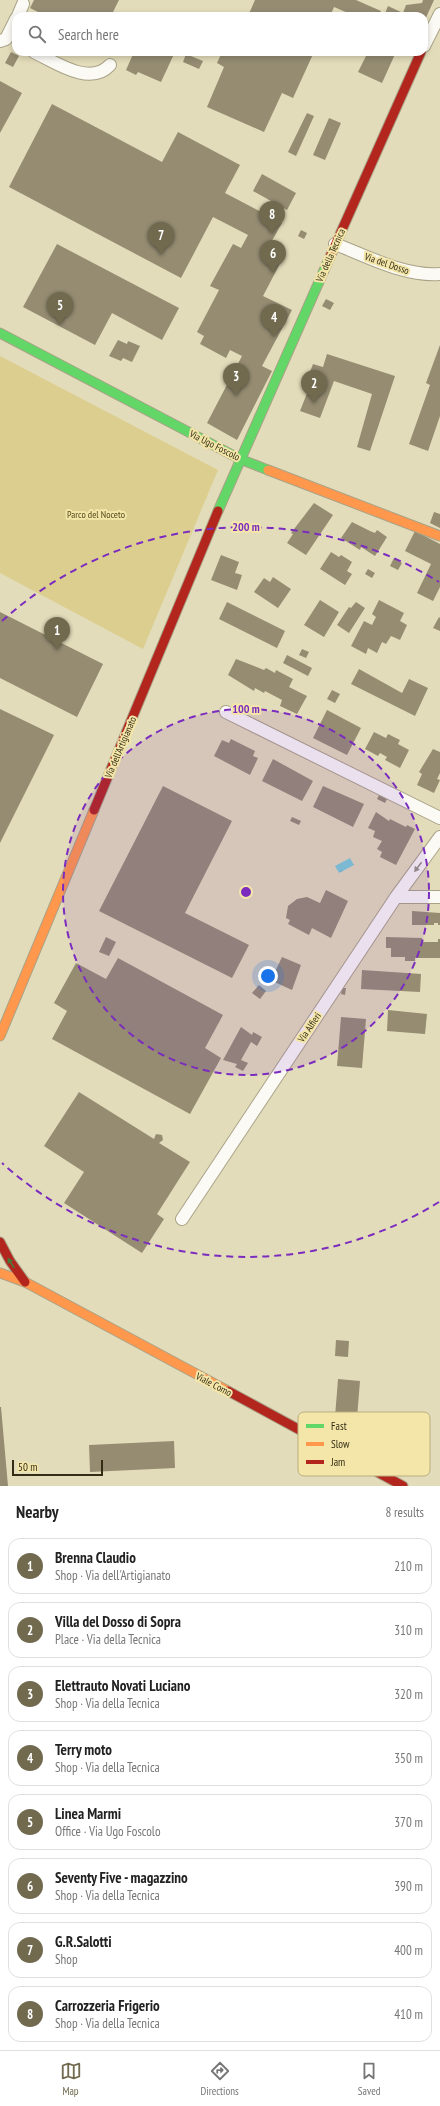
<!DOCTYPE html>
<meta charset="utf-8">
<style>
:root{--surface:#fff;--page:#f6f6f6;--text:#222;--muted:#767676;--line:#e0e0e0;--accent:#716a4f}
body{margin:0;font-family:"PT Sans Narrow",sans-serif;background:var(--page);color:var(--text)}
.scale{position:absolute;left:12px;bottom:10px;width:91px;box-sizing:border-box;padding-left:4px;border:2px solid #332d15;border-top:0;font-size:11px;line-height:14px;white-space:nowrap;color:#332d15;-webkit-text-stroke:3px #f4e6a9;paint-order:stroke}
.you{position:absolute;left:268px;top:976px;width:14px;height:14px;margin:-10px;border:3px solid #fff;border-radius:50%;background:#1a73e8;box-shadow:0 0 0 6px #1a73e833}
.badge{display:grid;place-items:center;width:26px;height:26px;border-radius:50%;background:var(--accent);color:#fff;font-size:13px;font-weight:700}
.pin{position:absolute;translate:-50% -33px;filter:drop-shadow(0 1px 2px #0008)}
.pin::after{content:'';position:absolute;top:21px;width:14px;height:12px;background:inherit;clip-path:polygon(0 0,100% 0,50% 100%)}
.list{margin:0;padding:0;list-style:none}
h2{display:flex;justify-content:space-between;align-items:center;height:52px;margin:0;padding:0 16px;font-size:17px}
h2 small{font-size:13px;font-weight:400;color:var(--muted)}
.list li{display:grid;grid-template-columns:26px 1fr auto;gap:12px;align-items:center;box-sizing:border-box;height:56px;margin:0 8px 8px;padding:0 8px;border:1px solid var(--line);border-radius:12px}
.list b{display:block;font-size:15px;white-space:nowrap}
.list p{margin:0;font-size:13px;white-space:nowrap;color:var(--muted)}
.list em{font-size:13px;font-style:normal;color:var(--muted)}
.icon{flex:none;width:22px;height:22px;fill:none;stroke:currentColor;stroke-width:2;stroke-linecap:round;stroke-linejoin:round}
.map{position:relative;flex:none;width:440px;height:1486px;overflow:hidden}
.search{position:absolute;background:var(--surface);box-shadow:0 2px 6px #0003;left:12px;right:12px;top:12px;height:44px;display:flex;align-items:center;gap:10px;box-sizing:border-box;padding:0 14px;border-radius:12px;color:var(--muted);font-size:15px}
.sheet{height:564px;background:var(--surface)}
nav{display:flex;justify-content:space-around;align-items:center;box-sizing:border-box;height:56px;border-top:1px solid var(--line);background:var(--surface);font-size:11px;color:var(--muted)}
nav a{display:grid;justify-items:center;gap:2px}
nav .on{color:var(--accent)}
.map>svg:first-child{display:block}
.park{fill:#dcce8f}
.water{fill:url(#water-ripples)}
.building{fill:#958c72}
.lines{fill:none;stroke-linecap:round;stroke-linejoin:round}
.street-casing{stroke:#a9a388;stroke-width:14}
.fast-casing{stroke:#a9a388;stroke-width:11}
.slow-casing{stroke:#a9a388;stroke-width:11}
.jam-casing{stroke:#a9a388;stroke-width:11}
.street{stroke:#fbfaf5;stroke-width:12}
.fast{stroke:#63d668;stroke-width:9}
.slow{stroke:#ff974d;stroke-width:9}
.jam{stroke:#b3261e;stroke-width:9}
.oneway{fill:#979485}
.oneway2{fill:#49793a}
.ring{fill:none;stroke:#7b2cbf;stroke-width:2;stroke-dasharray:7 5}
.labels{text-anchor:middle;stroke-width:4;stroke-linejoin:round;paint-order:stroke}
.street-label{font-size:10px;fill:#332d15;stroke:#f4e6a9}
.park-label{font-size:10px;fill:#534918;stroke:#f4e6a9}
.key{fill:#f4e6a9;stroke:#baae7d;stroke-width:1}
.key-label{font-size:11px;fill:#332d15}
.centre{fill:#7b2cbf;stroke:#f4e6a9;stroke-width:2}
.ring-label{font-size:12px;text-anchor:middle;font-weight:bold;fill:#7b2cbf;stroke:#f4e6a9;stroke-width:4;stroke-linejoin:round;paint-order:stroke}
</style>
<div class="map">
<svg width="440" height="1486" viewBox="0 0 440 1486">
<defs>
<pattern id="water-ripples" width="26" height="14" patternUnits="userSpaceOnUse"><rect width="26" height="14" fill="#7dcdd7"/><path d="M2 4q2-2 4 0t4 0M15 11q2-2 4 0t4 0" fill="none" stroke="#6cb0b8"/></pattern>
</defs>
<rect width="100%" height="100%" fill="#e3dcba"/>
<path class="park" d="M 0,356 L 218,470 L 143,649 L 0,573 Z"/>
<path class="water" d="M 350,858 L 354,865 L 339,873 L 335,866 Z"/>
<path class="building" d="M 34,0 L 119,0 L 111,16 L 46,16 L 30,8 Z
M 255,0 L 356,0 L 381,11 L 379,16 L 355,16 L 334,7 L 330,16 L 248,16 Z
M 423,0 L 434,0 L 424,22 L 424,16 L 384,16 L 388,6 L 403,13 L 406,5 L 422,3 Z
M 155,12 L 165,16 L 153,16 Z
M 11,52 L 19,56 L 13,67 L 5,63 Z
M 134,52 L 175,52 L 161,82 L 138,72 L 136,75 L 126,70 Z
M 222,52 L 314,52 L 293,98 L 282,93 L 264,132 L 207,107 L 224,67 L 217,63 Z
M 368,52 L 396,52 L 382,83 L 358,72 Z
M 186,54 L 203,61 L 199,69 L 183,62 Z
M 0,81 L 22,93 L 0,133 Z
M 52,104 L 162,162 L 178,132 L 240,165 L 225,193 L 282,223 L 269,246 L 285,254 L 263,296 L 292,310 L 262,366 L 272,371 L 237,440 L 207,423 L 242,356 L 230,350 L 226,358 L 200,344 L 204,336 L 197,332 L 219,290 L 210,286 L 233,244 L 241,248 L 248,235 L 213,217 L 181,278 L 9,187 Z
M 307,113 L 314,116 L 296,156 L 288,152 Z
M 329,118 L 341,123 L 325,160 L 313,155 Z
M 262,174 L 296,193 L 287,210 L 253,191 Z
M 301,230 L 307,233 L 304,239 L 298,236 Z
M 57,244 L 179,308 L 162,340 L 112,313 L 95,345 L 23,307 Z
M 326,299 L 334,303 L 330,310 L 322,306 Z
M 118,340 L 127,344 L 128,341 L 140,346 L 132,362 L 123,358 L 121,361 L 109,356 Z
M 440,345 L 440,416 L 428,451 L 409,444 L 430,385 L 426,383 Z
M 327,354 L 395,376 L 370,451 L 357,447 L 372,394 L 334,381 L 320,418 L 300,411 L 313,378 L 308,377 L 313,364 L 323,367 Z
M 314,503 L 333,515 L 306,555 L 287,543 L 293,534 L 291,533 Z
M 434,512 L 440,514 L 440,528 L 430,523 Z
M 352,522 L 370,531 L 375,533 L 377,530 L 387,537 L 375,556 L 361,547 L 360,550 L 341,538 Z
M 415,531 L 440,544 L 440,587 L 433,601 L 417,593 L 431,564 L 405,551 Z
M 331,552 L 339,557 L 341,555 L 352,562 L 347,571 L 352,574 L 345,585 L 320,569 Z
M 221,555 L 239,562 L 235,573 L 242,575 L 237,590 L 211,580 Z
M 394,558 L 402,563 L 398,570 L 390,566 Z
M 368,569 L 375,573 L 372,578 L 365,574 Z
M 273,577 L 291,589 L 278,608 L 254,592 L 264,578 L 270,582 Z
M 320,600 L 339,612 L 324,637 L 304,625 Z
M 379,600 L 404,613 L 400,621 L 407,625 L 400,640 L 391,636 L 386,644 L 382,642 L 377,653 L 368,648 L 366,654 L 351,646 L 364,621 L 372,625 L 376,617 L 372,614 Z
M 227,602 L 285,631 L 277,648 L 219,619 Z
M 356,602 L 365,608 L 349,633 L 337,625 L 349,607 L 351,608 Z
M 0,612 L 103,664 L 77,717 L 0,678 Z
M 439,617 L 440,618 L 440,631 L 433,628 Z
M 302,649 L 309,652 L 306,658 L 299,655 Z
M 287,655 L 312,668 L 308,676 L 283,663 Z
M 236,659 L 264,670 L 266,668 L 275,673 L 276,670 L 293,679 L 289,687 L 307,696 L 297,714 L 280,706 L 282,700 L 265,691 L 264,693 L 255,688 L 254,691 L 228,675 Z
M 359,669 L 402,693 L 409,679 L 428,688 L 415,716 L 351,684 Z
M 332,690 L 340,694 L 335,703 L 327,699 Z
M 0,709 L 54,735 L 0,843 Z
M 327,710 L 361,728 L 347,755 L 313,738 Z
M 374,732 L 386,738 L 388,734 L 400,740 L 398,744 L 409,750 L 400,768 L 385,760 L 387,757 L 380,753 L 378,756 L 365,749 Z
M 231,739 L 255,751 L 253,756 L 258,758 L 250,775 L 214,756 L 222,740 L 229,743 Z
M 433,749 L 440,752 L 440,773 L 437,779 L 440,780 L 434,793 L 417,785 L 422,774 L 419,772 Z
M 273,759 L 313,781 L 302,801 L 262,781 Z
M 163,786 L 232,821 L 185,913 L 249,945 L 232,978 L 99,911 Z
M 323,786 L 364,804 L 353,827 L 313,807 Z
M 379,795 L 387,799 L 385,803 L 377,799 Z
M 376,812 L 389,821 L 390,819 L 406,827 L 407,825 L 415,829 L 396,865 L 380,857 L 382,852 L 377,849 L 382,841 L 373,837 L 375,831 L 368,828 Z
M 292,817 L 301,821 L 299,825 L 290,821 Z
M 326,890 L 348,901 L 331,938 L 312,928 L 309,935 L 288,924 L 290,920 L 286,918 L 288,906 L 297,899 L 307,897 L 320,903 Z
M 412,911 L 440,913 L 440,925 L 438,925 L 438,923 L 434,923 L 434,925 L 412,925 Z
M 106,937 L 116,942 L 109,956 L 99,952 Z
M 386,937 L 422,938 L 422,942 L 438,942 L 438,939 L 440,939 L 440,958 L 415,958 L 415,961 L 405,961 L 405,957 L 391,957 L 391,948 L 386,948 Z
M 282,957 L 301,965 L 292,990 L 268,979 L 271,973 L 274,974 Z
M 118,958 L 223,1015 L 205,1048 L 221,1058 L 190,1114 L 52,1039 L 67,1011 L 54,1003 L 76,963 L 106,979 Z
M 362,970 L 421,974 L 420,992 L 361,989 Z
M 259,985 L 266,991 L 260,999 L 252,993 Z
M 342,988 L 346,988 L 345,995 L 341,994 Z
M 388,1010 L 427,1014 L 425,1034 L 387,1031 Z
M 341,1017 L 366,1019 L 362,1068 L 337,1066 Z
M 241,1027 L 252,1035 L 253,1032 L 262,1037 L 257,1046 L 251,1042 L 241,1060 L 248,1063 L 243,1071 L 235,1067 L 237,1064 L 223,1060 Z
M 79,1092 L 154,1139 L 156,1134 L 162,1135 L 163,1140 L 159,1143 L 190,1162 L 157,1214 L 164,1219 L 142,1253 L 64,1203 L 84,1172 L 44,1146 Z
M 336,1340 L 349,1341 L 348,1357 L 335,1356 Z
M 338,1379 L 360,1381 L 357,1418 L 335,1417 Z
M 0,1407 L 1,1407 L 8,1486 L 0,1486 Z
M 174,1441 L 175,1468 L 90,1472 L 89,1445 Z"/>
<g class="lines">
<g class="street-casing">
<path id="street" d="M 18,16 L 23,4
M 0,41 L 6,39 L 16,19
M 424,46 L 440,14
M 34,52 C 55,62 90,87 110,65
M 335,244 C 367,256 405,277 440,274
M 226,712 L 440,818
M 396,897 L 440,897
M 182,1219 L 396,897 L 440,837"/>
</g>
<g class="fast-casing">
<path id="fast" d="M 0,333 L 240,459 L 268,470
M 218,511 L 329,259"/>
</g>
<g class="slow-casing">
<path id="slow" d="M 268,470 L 440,536
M 0,1036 L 94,810
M 0,1273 L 25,1282 L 228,1391"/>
</g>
<g class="jam-casing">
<path id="jam" d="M 329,259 L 421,52
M 94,810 L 218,511
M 0,1242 L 10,1261 L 25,1282
M 228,1391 L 403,1486"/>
</g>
<use href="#street" class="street"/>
<use href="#fast" class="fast"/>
<use href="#slow" class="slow"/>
<use href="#jam" class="jam"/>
</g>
<defs><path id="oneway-solid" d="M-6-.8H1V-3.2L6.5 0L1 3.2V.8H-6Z"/></defs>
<use class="oneway" href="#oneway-solid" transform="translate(418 867) rotate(127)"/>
<use class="oneway2" href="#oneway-solid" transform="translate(11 1263) rotate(-123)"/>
<circle cx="246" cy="892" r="183" fill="#7b2cbf" fill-opacity=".12"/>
<g class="ring">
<circle cx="246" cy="892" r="183"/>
<path d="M439 1202A365 365 0 0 1 2 1163M2 621A365 365 0 0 1 439 582"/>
</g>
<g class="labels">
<g class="street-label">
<text transform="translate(330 255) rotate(-66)" y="4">Via della Tecnica</text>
<text transform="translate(387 263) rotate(19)" y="4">Via del Dosso</text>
<text transform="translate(215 445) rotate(27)" y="4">Via Ugo Foscolo</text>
<text transform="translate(120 747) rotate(-67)" y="4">Via dell'Artigianato</text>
<text transform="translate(309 1027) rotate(-56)" y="4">Via Alfieri</text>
<text transform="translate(214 1384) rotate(28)" y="4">Viale Como</text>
</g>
<g class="park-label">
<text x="96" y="518">Parco del Noceto</text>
</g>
</g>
<rect x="298" y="1412" width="132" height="64" rx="6" class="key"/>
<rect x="306" y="1424" width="18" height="4" fill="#63d668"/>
<rect x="306" y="1442" width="18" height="4" fill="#ff974d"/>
<rect x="306" y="1460" width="18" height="4" fill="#b3261e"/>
<g class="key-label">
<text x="331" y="1430">Fast</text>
<text x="331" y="1448">Slow</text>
<text x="331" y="1466">Jam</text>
</g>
<circle cx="246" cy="892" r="6" class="centre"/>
<g class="ring-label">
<text x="246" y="531">200 m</text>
<text x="246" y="713">100 m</text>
</g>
</svg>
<div class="scale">50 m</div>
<div class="you"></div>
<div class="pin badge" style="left:57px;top:650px">1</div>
<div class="pin badge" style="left:314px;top:403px">2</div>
<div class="pin badge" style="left:236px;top:396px">3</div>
<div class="pin badge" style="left:274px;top:337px">4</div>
<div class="pin badge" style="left:60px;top:325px">5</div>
<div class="pin badge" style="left:273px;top:273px">6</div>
<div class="pin badge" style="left:161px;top:255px">7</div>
<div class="pin badge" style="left:272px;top:234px">8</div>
<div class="search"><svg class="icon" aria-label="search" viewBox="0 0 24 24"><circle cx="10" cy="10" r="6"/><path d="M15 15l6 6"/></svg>Search here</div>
</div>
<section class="sheet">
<h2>Nearby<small>8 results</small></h2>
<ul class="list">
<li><span class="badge">1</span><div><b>Brenna Claudio</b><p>Shop · Via dell'Artigianato</p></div><em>210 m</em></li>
<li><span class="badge">2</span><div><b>Villa del Dosso di Sopra</b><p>Place · Via della Tecnica</p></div><em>310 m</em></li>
<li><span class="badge">3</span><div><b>Elettrauto Novati Luciano</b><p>Shop · Via della Tecnica</p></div><em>320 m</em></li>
<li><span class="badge">4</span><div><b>Terry moto</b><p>Shop · Via della Tecnica</p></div><em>350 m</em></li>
<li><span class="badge">5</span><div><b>Linea Marmi</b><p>Office · Via Ugo Foscolo</p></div><em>370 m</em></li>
<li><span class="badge">6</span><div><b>Seventy Five - magazzino</b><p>Shop · Via della Tecnica</p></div><em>390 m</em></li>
<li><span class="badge">7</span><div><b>G.R.Salotti</b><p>Shop</p></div><em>400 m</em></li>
<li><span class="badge">8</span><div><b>Carrozzeria Frigerio</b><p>Shop · Via della Tecnica</p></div><em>410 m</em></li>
</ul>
</section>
<nav>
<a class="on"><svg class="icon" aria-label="map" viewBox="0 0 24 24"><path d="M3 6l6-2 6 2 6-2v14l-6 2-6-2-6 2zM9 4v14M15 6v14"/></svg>Map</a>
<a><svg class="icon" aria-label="directions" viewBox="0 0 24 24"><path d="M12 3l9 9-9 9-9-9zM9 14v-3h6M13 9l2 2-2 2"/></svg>Directions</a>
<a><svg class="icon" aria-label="saved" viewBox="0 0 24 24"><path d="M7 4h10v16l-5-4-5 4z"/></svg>Saved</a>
</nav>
